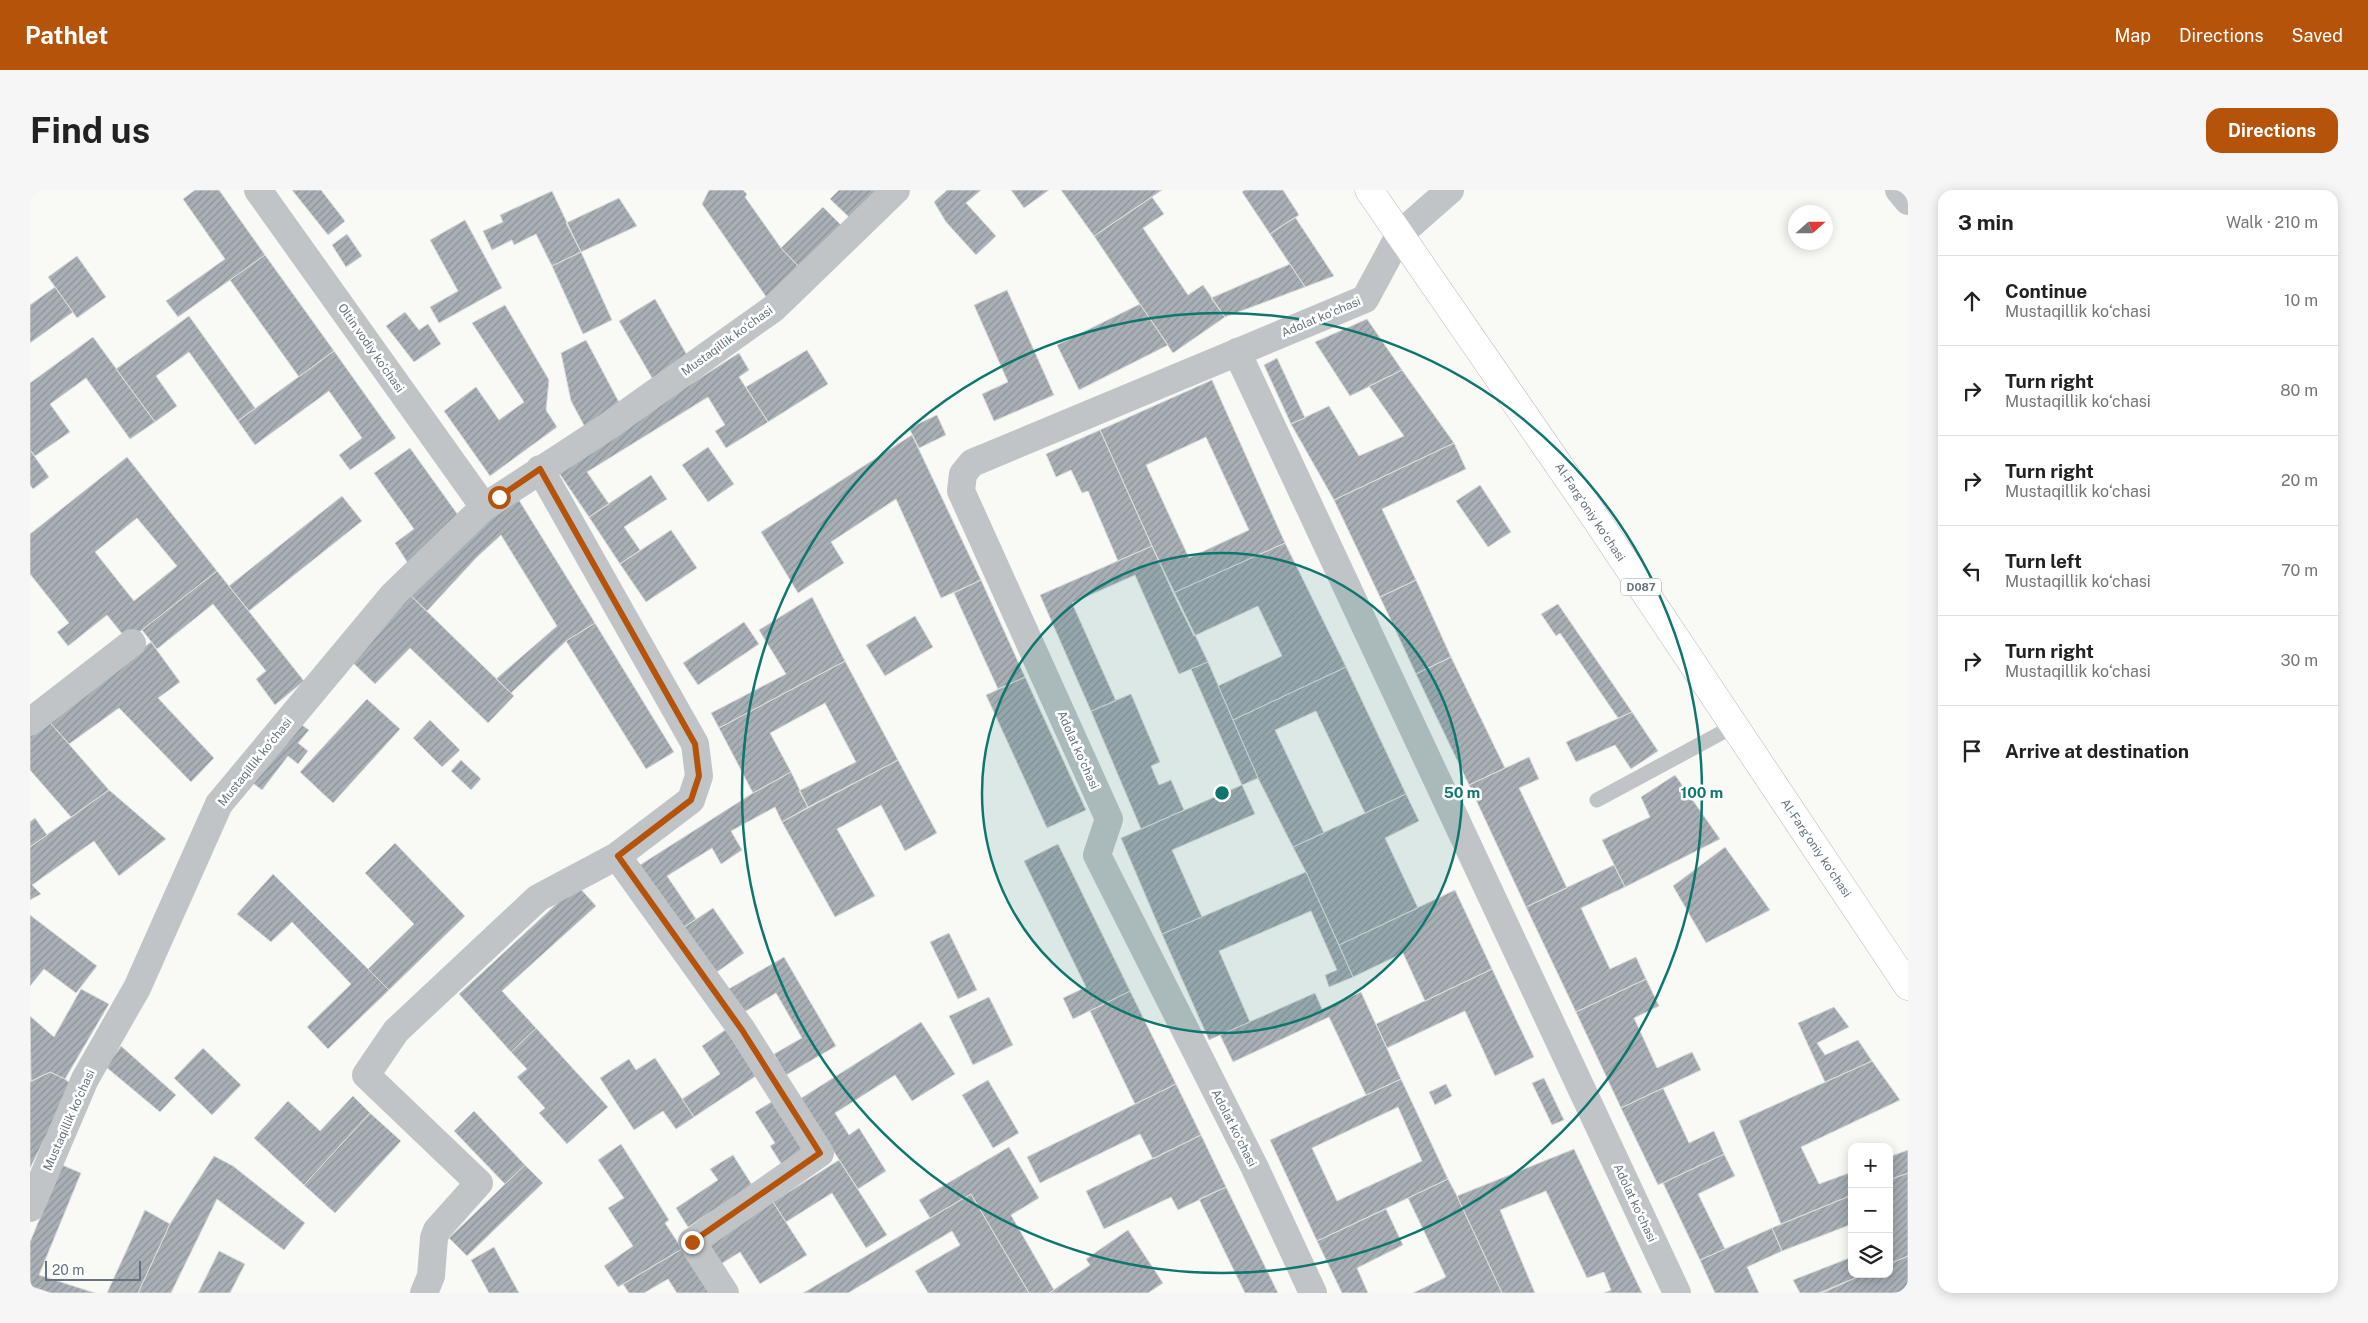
<!DOCTYPE html>
<meta charset="utf-8">
<style>
:root{--surface:#fff;--page:#f6f6f6;--text:#222;--muted:#767676;--line:#e0e0e0;--accent:#b45309}
body{margin:0;font-family:"Public Sans",sans-serif;background:var(--page);color:var(--text)}
.controls{position:absolute;right:15px;bottom:15px;display:grid;overflow:hidden;border-radius:10px;box-shadow:0 2px 12px #0003}
.controls button{width:45px;height:45px;display:grid;place-items:center;padding:0;border:0;border-bottom:1px solid var(--line);background:var(--surface);color:var(--text);font:25px sans-serif}
.compass{position:absolute;left:1758px;top:15px;width:45px;height:45px;border-radius:50%;background:var(--surface);box-shadow:0 2px 12px #0003;rotate:69deg}
.scale{position:absolute;left:15px;bottom:12px;width:96px;box-sizing:border-box;padding-left:5px;border:2px solid #66747f;border-top:0;font-size:14px;line-height:18px;white-space:nowrap;color:#66747f;-webkit-text-stroke:4px #fff;paint-order:stroke}
.stop{position:absolute;width:15px;height:15px;margin:-11px;border:4px solid #b45309;border-radius:50%;background:#fff}
.stop.end{background:#b45309;border-color:#fff;box-shadow:0 1px 5px #0008}
.list{margin:0;padding:0;list-style:none}
h2{display:flex;justify-content:space-between;align-items:center;height:65px;margin:0;padding:0 20px;font-size:21px}
h2 small{font-size:16px;font-weight:400;color:var(--muted)}
.list li{display:grid;grid-template-columns:32px 1fr auto;gap:15px;align-items:center;box-sizing:border-box;height:90px;padding:0 20px;border-top:1px solid var(--line)}
.list b{display:block;font-size:19px;white-space:nowrap}
.list p{margin:0;font-size:16px;white-space:nowrap;color:var(--muted)}
.list em{font-size:16px;font-style:normal;color:var(--muted)}
.icon{flex:none;width:28px;height:28px;fill:none;stroke:currentColor;stroke-width:2;stroke-linecap:round;stroke-linejoin:round}
.map{position:relative;flex:none;width:1878px;height:1103px;overflow:hidden;border-radius:15px}
header{display:flex;align-items:center;gap:30px;box-sizing:border-box;height:70px;padding:0 25px;background:var(--accent);color:#fff}
header strong{font-size:24px}
nav{display:flex;gap:28px;margin-inline-start:auto;font-size:18px}
.intro{display:flex;align-items:center;justify-content:space-between;box-sizing:border-box;height:120px;padding:0 30px}
h1{margin:0;font-size:35px}
.button{padding:12px 22px;border-radius:15px;background:var(--accent);color:#fff;font-size:18px;font-weight:700}
main{display:flex;gap:30px;padding:0 30px}
aside{flex:1;background:var(--surface);border-radius:15px;box-shadow:0 2px 12px #0003}
.map>svg:first-child{display:block}
.building{fill:url(#building-hatch);stroke:#dadad9;fill-rule:evenodd}
.lines{fill:none;stroke-linecap:round;stroke-linejoin:round}
.primary-casing{stroke:#b4b8bc;stroke-width:29}
.lane{stroke:#c0c4c7;stroke-width:15}
.street{stroke:#c0c4c7;stroke-width:28}
.primary{stroke:#fff;stroke-width:28}
.route{stroke:#b45309;stroke-width:6}
.ring{fill:none;stroke:#0f766e;stroke-width:2.5}
.labels{text-anchor:middle;stroke-width:5;stroke-linejoin:round;paint-order:stroke}
.shield{fill:#fff;stroke:#949ea5;stroke-width:1}
.shield-label{font-size:11px;font-weight:bold;fill:#66747f}
.street-label{font-size:12px;fill:#66747f;stroke:#fff}
.centre{fill:#0f766e;stroke:#fff;stroke-width:2.5}
.ring-label{font-size:15px;text-anchor:middle;font-weight:bold;fill:#0f766e;stroke:#fff;stroke-width:5;stroke-linejoin:round;paint-order:stroke}
</style>
<header>
<strong>Pathlet</strong>
<nav><a>Map</a><a>Directions</a><a>Saved</a></nav>
</header>
<div class="intro"><h1>Find us</h1><a class="button">Directions</a></div>
<main>
<div class="map">
<svg width="1878" height="1103" viewBox="0 0 1878 1103">
<defs>
<pattern id="building-hatch" width="6" height="6" patternUnits="userSpaceOnUse" patternTransform="scale(1.25)"><rect width="6" height="6" fill="#a8afb5"/><path d="M-1 1l2-2M0 6l6-6M5 7l2-2" fill="none" stroke="#8d9398"/></pattern>
</defs>
<rect width="100%" height="100%" fill="#f9f9f6"/>
<path class="building" d="M 165,0 L 189,0 L 235,65 L 148,127 L 136,111 L 195,69 L 153,9 Z
M 262,0 L 291,0 L 315,31 L 298,45 Z
M 679,0 L 713,0 L 717,4 L 715,7 L 751,58 L 771,79 L 739,111 L 672,14 Z
M 809,0 L 850,0 L 821,29 L 800,9 Z
M 917,0 L 951,0 L 936,13 L 966,46 L 946,65 L 916,32 L 904,12 Z
M 981,0 L 1019,0 L 994,18 Z
M 1031,0 L 1132,0 L 1064,46 Z
M 1215,0 L 1253,0 L 1269,25 L 1240,44 L 1212,2 Z
M 522,1 L 551,62 L 522,76 L 506,44 L 484,55 L 482,50 L 462,60 L 453,41 L 473,32 L 470,25 Z
M 1122,7 L 1134,24 L 1113,38 L 1158,105 L 1173,95 L 1195,127 L 1143,163 L 1064,46 Z
M 589,8 L 607,36 L 551,62 L 536,33 Z
M 793,17 L 813,37 L 771,79 L 751,58 Z
M 1265,27 L 1304,86 L 1275,97 L 1240,44 Z
M 435,30 L 472,98 L 409,133 L 400,117 L 428,101 L 400,50 Z
M 317,44 L 332,66 L 316,77 L 302,55 Z
M 551,62 L 582,130 L 553,144 L 522,76 Z
M 235,65 L 304,161 L 269,187 L 200,90 Z
M 47,66 L 76,107 L 47,128 L 18,87 Z
M 1260,74 L 1275,97 L 1195,127 L 1181,108 Z
M 25,97 L 43,122 L 0,153 L 0,115 Z
M 977,100 L 1024,205 L 964,231 L 952,204 L 978,192 L 944,115 Z
M 625,109 L 661,172 L 625,193 L 589,131 Z
M 1110,114 L 1138,155 L 1049,200 L 1027,155 Z
M 475,115 L 519,190 L 516,220 L 527,237 L 460,286 L 414,221 L 446,197 L 469,230 L 494,212 L 442,133 Z
M 375,122 L 389,140 L 398,134 L 411,154 L 384,172 L 356,136 Z
M 159,126 L 225,218 L 208,231 L 159,162 L 126,186 L 147,216 L 125,232 L 86,179 Z
M 1337,129 L 1372,180 L 1320,206 L 1285,152 Z
M 63,147 L 125,232 L 100,249 L 56,188 L 20,214 L 40,242 L 5,266 L 0,260 L 0,193 Z
M 556,150 L 591,216 L 556,239 L 541,211 L 531,163 Z
M 777,160 L 798,194 L 738,232 L 716,197 Z
M 304,161 L 366,248 L 320,280 L 309,265 L 332,248 L 299,201 L 225,255 L 208,231 Z
M 709,163 L 719,180 L 709,187 L 738,232 L 696,258 L 685,241 L 695,235 L 678,207 L 557,282 L 579,314 L 559,327 L 527,280 Z
M 1247,168 L 1275,228 L 1261,234 L 1234,175 Z
M 1372,180 L 1424,253 L 1304,310 L 1261,234 L 1299,216 L 1329,266 L 1374,246 L 1339,196 Z
M 1182,190 L 1255,353 L 1143,403 L 1070,240 ZM 1176,247 L 1219,340 L 1159,368 L 1116,275 Z
M 907,225 L 916,245 L 889,258 L 879,238 Z
M 1070,240 L 1122,356 L 1088,371 L 1058,301 L 1052,303 L 1041,280 L 1026,287 L 1016,264 Z
M 882,245 L 951,390 L 911,408 L 866,309 L 801,352 L 814,373 L 768,403 L 731,342 Z
M 1424,253 L 1436,279 L 1352,319 L 1386,390 L 1350,407 L 1304,310 Z
M 678,257 L 704,294 L 678,312 L 652,275 Z
M 380,258 L 433,332 L 381,378 L 365,353 L 384,339 L 344,283 Z
M 0,260 L 19,287 L 3,299 L 0,295 Z
M 97,267 L 187,381 L 98,451 L 77,425 L 38,456 L 27,442 L 39,433 L 0,384 L 0,344 ZM 107,328 L 147,376 L 104,411 L 65,362 Z
M 621,285 L 637,309 L 594,337 L 610,360 L 590,374 L 559,327 Z
M 1450,295 L 1481,342 L 1458,357 L 1426,311 Z
M 312,306 L 332,331 L 219,421 L 199,396 Z
M 487,307 L 565,433 L 536,451 L 481,503 L 466,489 L 527,436 L 471,345 L 447,367 L 397,421 L 379,404 L 427,349 Z
M 641,340 L 667,378 L 616,412 L 590,374 Z
M 1255,353 L 1316,477 L 1203,530 L 1188,496 L 1252,466 L 1228,416 L 1164,446 L 1143,403 Z
M 1122,356 L 1178,472 L 1149,484 L 1105,385 L 1042,413 L 1086,511 L 1061,521 L 1010,405 Z
M 187,381 L 274,491 L 245,515 L 226,489 L 236,481 L 183,414 L 127,459 L 112,440 Z
M 951,390 L 995,487 L 968,499 L 924,403 Z
M 1386,390 L 1421,467 L 1386,484 L 1350,407 Z
M 379,404 L 484,506 L 458,533 L 380,458 L 345,494 L 318,468 Z
M 782,407 L 815,471 L 689,538 L 681,523 L 756,484 L 729,440 Z
M 1528,414 L 1602,522 L 1588,528 L 1530,443 L 1526,446 L 1511,424 Z
M 885,426 L 903,457 L 855,486 L 836,455 Z
M 714,432 L 729,454 L 668,495 L 653,473 Z
M 565,433 L 644,562 L 616,579 L 536,451 Z
M 121,452 L 150,492 L 128,508 L 184,568 L 161,592 L 89,518 L 39,554 L 17,529 Z
M 1421,467 L 1475,578 L 1439,595 L 1386,484 Z
M 815,471 L 868,570 L 778,617 L 769,601 L 826,572 L 795,513 L 740,543 L 761,582 L 723,603 L 689,538 Z
M 1178,472 L 1228,588 L 1212,595 L 1161,479 Z
M 1316,477 L 1376,604 L 1335,623 L 1286,521 L 1245,540 L 1294,643 L 1263,657 L 1228,588 L 1203,530 Z
M 995,487 L 1056,620 L 1017,638 L 956,505 Z
M 1101,504 L 1130,572 L 1121,576 L 1129,595 L 1141,590 L 1154,620 L 1111,639 L 1061,521 Z
M 337,509 L 370,539 L 303,613 L 270,582 Z
M 1602,522 L 1628,561 L 1601,579 L 1585,555 L 1546,572 L 1536,552 Z
M 17,529 L 79,600 L 41,627 L 0,580 L 0,544 Z
M 400,530 L 430,560 L 412,577 L 383,548 Z
M 266,531 L 279,540 L 268,553 L 278,561 L 268,574 L 258,566 L 232,600 L 220,591 Z
M 1499,567 L 1509,589 L 1489,598 L 1537,698 L 1496,717 L 1439,595 Z
M 431,570 L 451,589 L 441,600 L 421,581 Z
M 868,570 L 907,643 L 875,661 L 851,615 L 807,639 L 845,706 L 805,727 L 752,632 Z
M 761,582 L 778,617 L 752,632 L 745,617 L 701,641 L 712,660 L 691,674 L 682,658 L 637,686 L 666,729 L 653,738 L 610,675 L 723,603 Z
M 1645,585 L 1690,649 L 1595,697 L 1572,650 L 1620,627 L 1611,607 Z
M 1212,595 L 1225,624 L 1142,660 L 1172,727 L 1132,744 L 1091,648 Z
M 79,600 L 136,649 L 89,686 L 64,651 L 2,695 L 11,704 L 0,710 L 0,657 Z
M 1376,604 L 1389,631 L 1355,648 L 1388,718 L 1309,755 L 1276,682 L 1263,657 Z
M 5,628 L 17,645 L 0,657 L 0,632 Z
M 365,653 L 435,726 L 359,800 L 338,779 L 384,734 L 335,683 Z
M 1028,654 L 1100,801 L 1043,829 L 1033,808 L 1056,797 L 994,671 Z
M 1695,657 L 1740,720 L 1676,753 L 1643,696 Z
M 1584,675 L 1595,697 L 1551,718 L 1580,779 L 1606,767 L 1616,789 L 1546,822 L 1496,717 Z
M 1276,682 L 1323,787 L 1299,797 L 1295,785 L 1307,780 L 1281,721 L 1189,761 L 1220,832 L 1179,850 L 1132,744 Z
M 243,684 L 359,800 L 298,859 L 277,837 L 321,794 L 262,732 L 241,752 L 207,724 Z
M 547,695 L 566,716 L 472,801 L 506,838 L 481,862 L 429,804 Z
M 1425,700 L 1462,779 L 1395,811 L 1373,763 L 1323,787 L 1309,755 Z
M 683,718 L 714,763 L 684,784 L 653,738 Z
M 0,725 L 67,776 L 46,803 L 14,779 L 0,796 Z
M 919,743 L 947,800 L 928,809 L 900,752 Z
M 754,767 L 806,856 L 756,885 L 744,864 L 772,848 L 746,803 L 711,824 L 697,800 Z
M 1462,779 L 1504,867 L 1465,886 L 1435,821 L 1357,858 L 1346,834 Z
M 1616,789 L 1629,816 L 1604,828 L 1627,878 L 1662,862 L 1671,880 L 1591,918 L 1546,822 Z
M 51,799 L 79,814 L 35,889 L 20,882 L 1,891 L 0,826 L 24,847 Z
M 1100,801 L 1146,894 L 1105,914 L 1060,821 Z
M 1331,802 L 1371,889 L 1336,905 L 1299,827 L 1203,872 L 1190,845 L 1285,803 L 1292,819 Z
M 959,807 L 983,855 L 943,875 L 919,826 Z
M 1804,817 L 1819,837 L 1787,853 L 1795,865 L 1828,850 L 1842,871 L 1795,892 L 1768,833 Z
M 891,832 L 925,884 L 882,911 L 865,885 L 805,923 L 819,945 L 829,938 L 856,981 L 828,999 L 770,909 Z
M 506,838 L 578,917 L 537,954 L 509,923 L 515,918 L 487,887 L 497,879 L 481,862 Z
M 698,838 L 729,884 L 664,927 L 652,909 L 690,884 L 672,856 Z
M 91,856 L 146,905 L 130,922 L 76,877 Z
M 173,858 L 211,895 L 182,925 L 144,888 Z
M 625,868 L 664,927 L 646,939 L 633,921 L 604,940 L 570,888 L 599,869 L 606,880 Z
M 1842,871 L 1870,910 L 1771,957 L 1789,994 L 1822,982 L 1822,1005 L 1751,1034 L 1709,931 Z
M 20,882 L 35,889 L 42,895 L 0,978 L 0,892 Z
M 1514,888 L 1534,930 L 1522,935 L 1502,893 Z
M 1371,889 L 1418,989 L 1287,1051 L 1240,950 ZM 1368,917 L 1392,971 L 1307,1011 L 1282,958 Z
M 958,890 L 989,943 L 963,958 L 932,905 Z
M 1146,894 L 1171,945 L 1123,969 L 1110,944 L 1010,993 L 997,967 Z
M 1416,894 L 1422,906 L 1405,915 L 1399,902 Z
M 1633,898 L 1659,953 L 1684,941 L 1694,964 L 1628,995 L 1591,918 Z
M 323,906 L 340,923 L 274,995 L 224,948 L 258,911 L 290,941 Z
M 743,911 L 775,960 L 752,975 L 740,956 L 745,953 L 725,922 Z
M 444,921 L 495,975 L 475,994 L 424,941 Z
M 340,923 L 371,951 L 305,1023 L 274,995 Z
M 1171,945 L 1196,997 L 1148,1020 L 1141,1007 L 1074,1039 L 1056,1001 Z
M 591,954 L 639,1030 L 635,1033 L 652,1059 L 588,1097 L 574,1076 L 603,1056 L 578,1018 L 594,1008 L 568,970 Z
M 979,957 L 1009,1008 L 981,1025 L 1024,1100 L 1019,1103 L 999,1103 L 941,1004 L 900,1028 L 889,1010 Z
M 1544,959 L 1612,1103 L 1574,1103 L 1581,1100 L 1574,1082 L 1557,1088 L 1516,1001 L 1470,1020 L 1505,1103 L 1472,1103 L 1427,1006 Z
M 1878,960 L 1878,983 L 1859,990 L 1859,967 Z
M 1694,964 L 1705,986 L 1668,1004 L 1695,1059 L 1670,1070 L 1633,993 Z
M 703,965 L 722,995 L 658,1037 L 646,1018 L 688,990 L 680,979 Z
M 184,966 L 203,976 L 275,1033 L 254,1060 L 187,1009 L 141,1103 L 108,1103 L 140,1034 Z
M 809,970 L 857,1045 L 836,1058 L 802,1003 L 756,1032 L 743,1012 Z
M 32,975 L 51,983 L 9,1085 L 65,1103 L 21,1103 L 0,1096 L 0,1052 Z
M 495,975 L 513,993 L 437,1066 L 419,1048 Z
M 1878,983 L 1878,1066 L 1859,1074 L 1859,990 Z
M 1418,989 L 1427,1006 L 1472,1103 L 1383,1103 L 1416,1087 L 1378,1008 Z
M 1196,997 L 1248,1103 L 1215,1103 L 1169,1009 Z
M 941,1004 L 999,1103 L 898,1103 L 885,1081 L 930,1055 L 922,1041 L 818,1103 L 773,1103 Z
M 1822,1005 L 1822,1034 L 1752,1061 L 1742,1038 Z
M 743,1012 L 777,1065 L 730,1094 L 710,1062 L 691,1074 L 678,1054 Z
M 1356,1019 L 1373,1055 L 1327,1078 L 1338,1103 L 1312,1103 L 1287,1051 Z
M 115,1020 L 140,1034 L 108,1103 L 77,1103 Z
M 1742,1038 L 1752,1061 L 1717,1077 L 1729,1103 L 1685,1103 L 1670,1070 Z
M 1098,1040 L 1133,1093 L 1118,1103 L 1019,1103 L 1060,1075 L 1056,1069 Z
M 464,1057 L 489,1103 L 459,1103 L 441,1070 Z
M 652,1059 L 681,1103 L 647,1103 L 638,1089 L 614,1103 L 599,1103 L 593,1094 Z
M 189,1061 L 215,1074 L 200,1103 L 168,1103 Z
M 1878,1066 L 1878,1103 L 1792,1103 L 1834,1084 L 1859,1084 L 1859,1074 Z
M 1822,1067 L 1822,1084 L 1834,1084 L 1789,1103 L 1770,1103 L 1763,1090 Z"/>
<g class="lines">
<g class="primary-casing">
<path id="primary" d="M 1339,0 L 1566,329 L 1878,796"/>
</g>
<path class="lane" d="M 1567,610 L 1704,536"/>
<path class="street" d="M 228,0 L 454,317
M 1869,0 L 1878,11
M 1207,162 L 1647,1103
M 510,279 L 665,554 L 669,586 L 661,610 L 587,666 L 712,840 L 790,963 L 662,1052 L 695,1103
M 0,532 L 102,453
M 0,1018 L 55,889 L 107,798 L 189,614 L 363,405 L 454,317 L 577,237 L 744,118 L 866,0
M 394,1103 L 401,1086 L 404,1048 L 407,1040 L 449,993 L 336,885 L 366,841 L 508,708 L 587,666
M 1283,1103 L 1225,978 L 1067,665 L 1079,629 L 931,301 L 933,284 L 942,273 L 1335,109 L 1370,44 L 1420,0"/>
<use href="#primary" class="primary"/>
</g>
<g class="lines">
<path class="route" d="M 469,307 L 510,279 L 665,554 L 669,586 L 661,610 L 588,666 L 712,840 L 790,963 L 662,1052"/>
</g>
<circle cx="1192" cy="603" r="240" fill="#0f766e" fill-opacity=".12"/>
<g class="ring">
<circle cx="1192" cy="603" r="240"/>
<circle cx="1192" cy="603" r="480"/>
</g>
<g class="labels">
<rect class="shield" x="1591" y="388.5" width="40" height="17" rx="4"/>
<g class="shield-label">
<text x="1611" y="401">D087</text>
</g>
<g class="street-label">
<text transform="translate(1291 127) rotate(-23)" y="4">Adolat koʻchasi</text>
<text transform="translate(697 151) rotate(-36)" y="4">Mustaqillik ko‘chasi</text>
<text transform="translate(341 158) rotate(55)" y="4">Oltin vodiy ko'chasi</text>
<text transform="translate(1560 322) rotate(56)" y="4">Al-Fargʻoniy koʻchasi</text>
<text transform="translate(1048 560) rotate(66)" y="4">Adolat koʻchasi</text>
<text transform="translate(225 572) rotate(-51)" y="4">Mustaqillik ko‘chasi</text>
<text transform="translate(1786 658) rotate(56)" y="4">Al-Fargʻoniy koʻchasi</text>
<text transform="translate(39 930) rotate(-66)" y="4">Mustaqillik ko‘chasi</text>
<text transform="translate(1204 938) rotate(63)" y="4">Adolat koʻchasi</text>
<text transform="translate(1605 1013) rotate(65)" y="4">Adolat koʻchasi</text>
</g>
</g>
<circle cx="1192" cy="603" r="8" class="centre"/>
<g class="ring-label">
<text x="1432" y="608">50 m</text>
<text x="1672" y="608">100 m</text>
</g>
</svg>
<div class="controls">
<button>+</button>
<button>−</button>
<button><svg class="icon" aria-label="layers" viewBox="0 0 24 24"><path d="M12 4l9 5-9 5-9-5zM3 14l9 5 9-5"/></svg></button>
</div>
<svg class="compass" viewBox="-18 -18 36 36"><path d="M0-13l5 13h-10z" fill="#e53935"/><path d="M0 13l5-13h-10z" fill="#767676"/></svg>
<div class="scale">20 m</div>
<div class="stop" style="left:469px;top:307px"></div>
<div class="stop end" style="left:662px;top:1052px"></div>
</div>
<aside>
<h2>3 min<small>Walk · 210 m</small></h2>
<ul class="list">
<li><svg class="icon" aria-label="ahead" viewBox="0 0 24 24"><path d="M12 20V5M6 11l6-6 6 6"/></svg><div><b>Continue</b><p>Mustaqillik ko‘chasi</p></div><em>10 m</em></li>
<li><svg class="icon" aria-label="right" viewBox="0 0 24 24"><path d="M7 20v-9h11M14 6l5 5-5 5"/></svg><div><b>Turn right</b><p>Mustaqillik ko‘chasi</p></div><em>80 m</em></li>
<li><svg class="icon" aria-label="right" viewBox="0 0 24 24"><path d="M7 20v-9h11M14 6l5 5-5 5"/></svg><div><b>Turn right</b><p>Mustaqillik ko‘chasi</p></div><em>20 m</em></li>
<li><svg class="icon" aria-label="left" viewBox="0 0 24 24"><path d="M17 20v-9H6M10 6l-5 5 5 5"/></svg><div><b>Turn left</b><p>Mustaqillik ko‘chasi</p></div><em>70 m</em></li>
<li><svg class="icon" aria-label="right" viewBox="0 0 24 24"><path d="M7 20v-9h11M14 6l5 5-5 5"/></svg><div><b>Turn right</b><p>Mustaqillik ko‘chasi</p></div><em>30 m</em></li>
<li><svg class="icon" aria-label="arrive" viewBox="0 0 24 24"><path d="M6 21V4h12l-3 4 3 4H6"/></svg><div><b>Arrive at destination</b></div></li>
</ul>
</aside>
</main>
